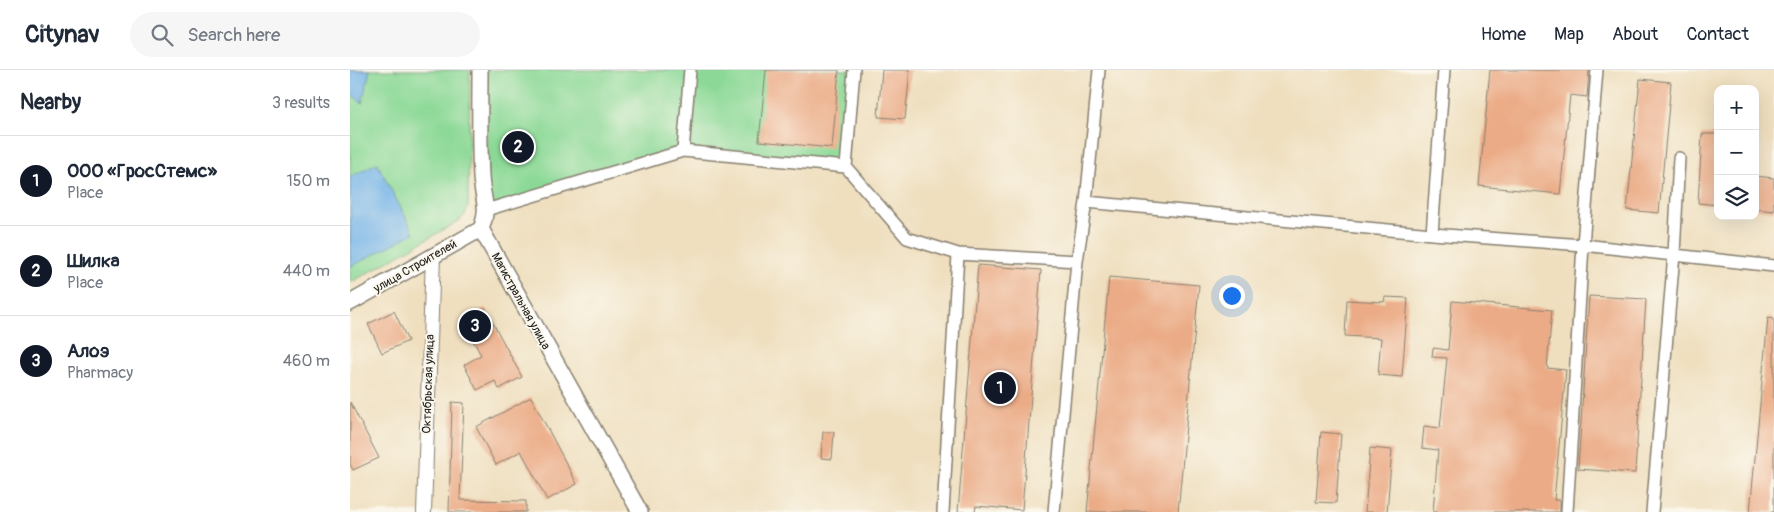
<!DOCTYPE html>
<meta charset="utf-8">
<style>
:root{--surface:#fff;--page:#f6f6f7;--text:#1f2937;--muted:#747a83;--line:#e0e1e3;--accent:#111827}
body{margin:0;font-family:Pangolin,sans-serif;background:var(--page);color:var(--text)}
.controls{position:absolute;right:15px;top:15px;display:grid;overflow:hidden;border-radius:10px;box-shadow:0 5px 20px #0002}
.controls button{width:45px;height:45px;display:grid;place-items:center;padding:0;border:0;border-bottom:1px solid var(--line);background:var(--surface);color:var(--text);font:25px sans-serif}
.you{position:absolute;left:881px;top:225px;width:18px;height:18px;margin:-12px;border:4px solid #fff;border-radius:50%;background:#1a73e8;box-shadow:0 0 0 8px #1a73e833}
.badge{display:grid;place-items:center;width:32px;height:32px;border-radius:50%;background:var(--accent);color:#fff;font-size:16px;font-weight:700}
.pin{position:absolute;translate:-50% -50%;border:2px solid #fff;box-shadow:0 1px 5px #0006}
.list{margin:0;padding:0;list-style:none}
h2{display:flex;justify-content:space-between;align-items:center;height:65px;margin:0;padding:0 20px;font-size:21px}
h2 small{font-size:16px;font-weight:400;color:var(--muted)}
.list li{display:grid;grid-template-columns:32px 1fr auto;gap:15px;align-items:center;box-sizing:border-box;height:90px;padding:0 20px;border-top:1px solid var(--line)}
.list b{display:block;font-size:19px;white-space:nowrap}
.list p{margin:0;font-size:16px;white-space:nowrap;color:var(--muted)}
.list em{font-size:16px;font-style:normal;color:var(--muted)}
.icon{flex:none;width:28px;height:28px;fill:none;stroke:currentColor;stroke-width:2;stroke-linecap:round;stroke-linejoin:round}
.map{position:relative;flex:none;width:1424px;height:442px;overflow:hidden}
header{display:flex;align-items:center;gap:30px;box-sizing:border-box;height:70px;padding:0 25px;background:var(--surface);border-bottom:1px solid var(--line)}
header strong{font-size:24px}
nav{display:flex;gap:28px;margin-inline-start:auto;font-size:18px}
.search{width:350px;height:45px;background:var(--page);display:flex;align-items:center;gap:12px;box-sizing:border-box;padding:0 18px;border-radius:28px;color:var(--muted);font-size:19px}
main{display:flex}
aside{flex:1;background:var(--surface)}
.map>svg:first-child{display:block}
.green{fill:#8cd997;stroke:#547a5a}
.water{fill:#74b4e8;stroke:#486882}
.building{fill:#ebab86}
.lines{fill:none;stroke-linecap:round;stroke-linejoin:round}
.minor-casing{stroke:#867e6e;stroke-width:14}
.tertiary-casing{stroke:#867e6e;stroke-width:16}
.secondary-casing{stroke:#867e6e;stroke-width:18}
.minor{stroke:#fff;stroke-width:11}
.tertiary{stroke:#fff;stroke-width:14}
.secondary{stroke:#fff;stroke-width:15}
.labels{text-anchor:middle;stroke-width:4;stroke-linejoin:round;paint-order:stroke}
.street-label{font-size:12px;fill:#1c1c1c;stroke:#fbf7ec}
</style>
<header>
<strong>Citynav</strong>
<div class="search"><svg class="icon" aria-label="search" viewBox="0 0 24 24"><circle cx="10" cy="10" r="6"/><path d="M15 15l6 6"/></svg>Search here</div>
<nav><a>Home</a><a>Map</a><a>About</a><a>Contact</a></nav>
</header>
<main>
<aside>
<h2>Nearby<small>3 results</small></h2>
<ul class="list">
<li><span class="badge">1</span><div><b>ООО «ГросСтемс»</b><p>Place</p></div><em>150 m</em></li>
<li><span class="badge">2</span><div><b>Шилка</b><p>Place</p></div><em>440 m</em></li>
<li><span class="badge">3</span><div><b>Алоэ</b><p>Pharmacy</p></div><em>460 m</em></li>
</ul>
</aside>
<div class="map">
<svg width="1424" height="442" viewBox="0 0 1424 442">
<rect width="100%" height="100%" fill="#fbf7ec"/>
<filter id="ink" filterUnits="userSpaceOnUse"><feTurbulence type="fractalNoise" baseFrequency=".02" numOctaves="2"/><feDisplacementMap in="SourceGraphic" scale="10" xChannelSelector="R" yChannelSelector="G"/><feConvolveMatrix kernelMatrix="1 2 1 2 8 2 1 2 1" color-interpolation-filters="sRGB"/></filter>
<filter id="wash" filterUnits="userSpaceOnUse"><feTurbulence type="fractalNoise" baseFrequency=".0096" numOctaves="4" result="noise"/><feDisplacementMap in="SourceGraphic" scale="20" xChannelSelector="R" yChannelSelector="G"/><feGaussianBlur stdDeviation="1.12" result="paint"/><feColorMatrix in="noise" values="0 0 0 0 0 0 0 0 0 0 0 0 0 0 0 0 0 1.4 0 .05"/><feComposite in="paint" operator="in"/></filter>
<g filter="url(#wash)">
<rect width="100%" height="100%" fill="#efdfbf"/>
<path class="green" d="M 0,0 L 120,0 L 118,136 L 115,145 L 109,151 L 0,213 Z
M 137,0 L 504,0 L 496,97 L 333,81 L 137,140 Z"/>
<path class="water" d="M 0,0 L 20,0 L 12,33 L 0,23 Z
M 27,93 L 64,163 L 0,197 L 0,107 Z"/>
<g id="blocks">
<path class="building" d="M 416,0 L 489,0 L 482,78 L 409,71 Z
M 532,0 L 560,0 L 555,49 L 528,47 Z
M 1140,0 L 1239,0 L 1237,27 L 1220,25 L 1210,124 L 1129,116 Z
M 1290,9 L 1321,12 L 1309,143 L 1277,140 Z
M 1352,64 L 1368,64 L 1368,135 L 1348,133 Z
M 1405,106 L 1424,108 L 1424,141 L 1405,139 Z
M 628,195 L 691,200 L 672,440 L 626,436 L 625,442 L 608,442 Z
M 759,207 L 849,215 L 828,442 L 737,442 Z
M 1239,226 L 1296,229 L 1285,403 L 1228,399 Z
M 1035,227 L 1058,228 L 1052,307 L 1028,305 L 1031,268 L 995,266 L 997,230 L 1034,232 Z
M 1102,231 L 1202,240 L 1197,298 L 1216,300 L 1204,430 L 1210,430 L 1210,442 L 1083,442 L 1088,380 L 1072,378 L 1074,356 L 1090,358 L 1097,288 L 1082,287 L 1083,278 L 1098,280 Z
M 135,238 L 172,307 L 149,319 L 145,311 L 127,320 L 114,295 L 131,285 L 112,250 Z
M 44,241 L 58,271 L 32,283 L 18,254 Z
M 1418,247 L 1424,248 L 1424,442 L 1400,442 Z
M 181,327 L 227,414 L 197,430 L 171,381 L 146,395 L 126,357 Z
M 0,332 L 29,388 L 3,400 L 0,394 Z
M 102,332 L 114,333 L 110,430 L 176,431 L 176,442 L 99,442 Z
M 473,362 L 484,362 L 482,389 L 471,388 Z
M 971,362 L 991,364 L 986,433 L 966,432 Z
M 1020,378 L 1042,380 L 1037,442 L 1015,442 Z"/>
</g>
</g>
<g filter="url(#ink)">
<use href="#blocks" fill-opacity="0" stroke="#867e6e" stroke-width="1"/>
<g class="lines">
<g class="minor-casing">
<path id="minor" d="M 333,81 L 340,0
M 496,97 L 557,168 L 608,184 L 727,191
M 736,132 L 749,0
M 136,140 L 333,81 L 496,97 L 504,0
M 1082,164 L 1094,0
M 593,442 L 608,184
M 704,442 L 727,191 L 736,132 L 1082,164 L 1233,175 L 1424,196
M 1217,442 L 1233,175 L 1247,0
M 1302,442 L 1324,184 L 1329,88"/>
</g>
<g class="tertiary-casing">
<path id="tertiary" d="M 74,442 L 83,186"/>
</g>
<g class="secondary-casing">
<path id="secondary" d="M 130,0 C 130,35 129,71 131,106 C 132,129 140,136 131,159
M 131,159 L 290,442
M 0,233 L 131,159"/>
</g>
<use href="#minor" class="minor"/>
<use href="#tertiary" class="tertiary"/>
<use href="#secondary" class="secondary"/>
</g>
</g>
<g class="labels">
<g class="street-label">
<text transform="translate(65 196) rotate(-30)" y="4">улица Строителей</text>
<text transform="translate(171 231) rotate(61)" y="4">Магистральная улица</text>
<text transform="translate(78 314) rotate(-88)" y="4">Октябрьская улица</text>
</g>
</g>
</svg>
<div class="controls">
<button>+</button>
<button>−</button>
<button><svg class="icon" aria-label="layers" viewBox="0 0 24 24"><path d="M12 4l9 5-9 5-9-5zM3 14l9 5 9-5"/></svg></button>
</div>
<div class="you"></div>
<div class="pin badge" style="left:650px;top:318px">1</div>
<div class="pin badge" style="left:168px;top:77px">2</div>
<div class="pin badge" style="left:125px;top:256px">3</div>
</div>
</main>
